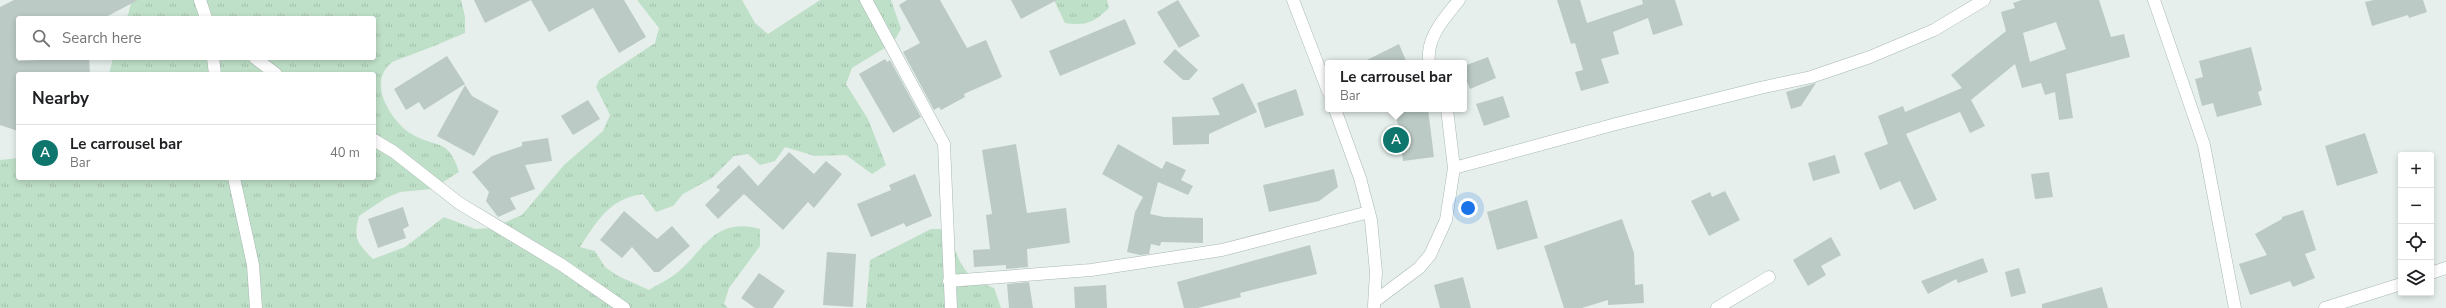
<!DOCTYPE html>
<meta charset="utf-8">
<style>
:root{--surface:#fff;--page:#f6f6f6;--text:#202124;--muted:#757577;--line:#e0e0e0;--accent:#0f766e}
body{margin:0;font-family:"Nunito Sans",sans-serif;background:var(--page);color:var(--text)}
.controls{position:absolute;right:12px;bottom:12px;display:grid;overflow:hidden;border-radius:4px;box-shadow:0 2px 6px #0003}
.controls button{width:36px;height:36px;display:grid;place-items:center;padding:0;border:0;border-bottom:1px solid var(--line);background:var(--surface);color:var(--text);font:20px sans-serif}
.you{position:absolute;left:1468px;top:208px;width:14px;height:14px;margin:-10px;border:3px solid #fff;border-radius:50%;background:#1a73e8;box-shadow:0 0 0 6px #1a73e833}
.badge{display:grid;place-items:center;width:26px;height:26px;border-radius:50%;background:var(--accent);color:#fff;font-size:13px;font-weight:700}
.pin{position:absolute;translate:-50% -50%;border:2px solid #fff;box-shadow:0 1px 4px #0006}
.popup{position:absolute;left:1325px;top:60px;width:142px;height:52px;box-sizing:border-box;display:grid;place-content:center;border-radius:4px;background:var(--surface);filter:drop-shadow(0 1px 3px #0005);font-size:13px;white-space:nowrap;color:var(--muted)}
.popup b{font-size:15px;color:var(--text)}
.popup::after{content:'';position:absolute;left:50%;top:100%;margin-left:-8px;border:8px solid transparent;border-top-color:var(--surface)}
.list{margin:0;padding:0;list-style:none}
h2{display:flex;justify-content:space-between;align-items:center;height:52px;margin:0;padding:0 16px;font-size:17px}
h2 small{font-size:13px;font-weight:400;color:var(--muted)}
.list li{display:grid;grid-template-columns:26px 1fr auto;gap:12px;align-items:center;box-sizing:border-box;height:56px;padding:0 16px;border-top:1px solid var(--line)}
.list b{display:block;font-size:15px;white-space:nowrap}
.list p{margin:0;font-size:13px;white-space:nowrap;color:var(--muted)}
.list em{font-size:13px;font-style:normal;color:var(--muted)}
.icon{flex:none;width:22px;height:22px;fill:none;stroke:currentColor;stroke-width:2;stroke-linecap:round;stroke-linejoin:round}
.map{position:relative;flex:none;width:2446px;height:308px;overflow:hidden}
.search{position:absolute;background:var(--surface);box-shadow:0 2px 6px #0003;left:16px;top:16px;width:360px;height:44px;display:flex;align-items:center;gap:10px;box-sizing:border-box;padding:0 14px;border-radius:4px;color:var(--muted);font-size:15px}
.panel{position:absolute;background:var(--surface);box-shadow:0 2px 6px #0003;left:16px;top:72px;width:360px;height:108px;border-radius:4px}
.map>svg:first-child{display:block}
.grass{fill:url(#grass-tufts)}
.building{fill:#bbcac4;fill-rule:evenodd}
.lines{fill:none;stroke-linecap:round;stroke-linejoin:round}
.minor-casing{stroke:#a8b8b2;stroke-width:13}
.tertiary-casing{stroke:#a8b8b2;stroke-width:13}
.minor{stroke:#fff;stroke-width:12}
.tertiary{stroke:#fff;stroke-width:12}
</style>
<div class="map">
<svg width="2446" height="308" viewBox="0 0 2446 308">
<defs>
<pattern id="grass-tufts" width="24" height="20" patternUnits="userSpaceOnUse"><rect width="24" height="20" fill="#bfe0c8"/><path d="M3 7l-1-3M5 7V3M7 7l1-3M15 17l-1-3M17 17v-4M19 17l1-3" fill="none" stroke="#a4c1ad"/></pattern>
</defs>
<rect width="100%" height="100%" fill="#e6efeb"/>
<path class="grass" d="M 132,0 L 461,0 L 465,17 L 465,33 C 446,41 427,49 408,56 C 403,58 395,60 391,63 C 367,84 391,120 410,133 C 435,149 448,136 459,172 L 432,189 L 400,192 L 386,198 L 359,216 C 353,239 357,243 373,259 L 405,247 L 444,217 L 475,229 L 492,228 L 522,215 L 564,165 L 603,131 L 610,115 L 596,87 L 599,80 L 655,43 L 659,28 L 637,0 L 742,0 L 755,23 L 768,34 L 820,0 L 891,0 L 901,29 L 893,43 L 852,68 L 846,84 L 868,119 L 886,165 L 872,174 L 846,155 L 815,156 L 785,147 L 775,161 L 760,165 L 748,154 L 734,156 L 712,178 L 683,194 L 673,206 L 656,212 L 643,194 C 609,199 598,220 580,247 L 595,251 L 605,267 L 618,276 L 649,290 C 658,284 670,279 678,272 C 706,248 715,217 760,229 L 760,246 L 729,288 L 724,304 L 728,308 L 0,308 L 0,160 L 18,158 L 18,178 L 374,178 L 374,74 L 109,74 L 113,58 L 374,58 L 374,18 L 127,18 Z
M 1054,0 L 1107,0 L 1109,8 C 1093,23 1086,26 1065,23 Z
M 931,229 L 947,229 C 960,260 960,277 994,288 L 1001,308 L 866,308 L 870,260 Z"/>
<path class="building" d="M 14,0 L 138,0 L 104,18 L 18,18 L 18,61 L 89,58 L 90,74 L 18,74 L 18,131 L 0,125 L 0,7 Z
M 474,0 L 531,0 L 485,23 Z
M 531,0 L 624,0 L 646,37 L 619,53 L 593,8 L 549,32 Z
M 907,0 L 940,0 L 967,48 L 986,40 L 1002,77 L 964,94 L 965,97 L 941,110 L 939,107 L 934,110 L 903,52 L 920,43 L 899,5 Z
M 1011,0 L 1057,0 L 1021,19 Z
M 1178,0 L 1200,36 L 1179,48 L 1157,12 Z
M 1557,0 L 1580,0 L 1587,23 L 1643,4 L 1642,0 L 1675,0 L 1683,25 L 1653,35 L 1648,18 L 1613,32 L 1619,54 L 1601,59 L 1609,83 L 1581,91 L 1575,72 L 1583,70 L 1575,43 L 1571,44 Z
M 2022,0 L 2099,0 L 2111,37 L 2124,34 L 2130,57 L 2066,74 L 2073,118 L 2059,120 L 2055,92 L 2045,95 L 2041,83 L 2022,88 L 2015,64 L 1971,100 L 1985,126 L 1970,133 L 1960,112 L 1906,134 L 1937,200 L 1914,210 L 1900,181 L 1880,190 L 1864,153 L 1888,144 L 1878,116 L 1903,106 L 1905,112 L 1962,88 L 1951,75 L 2006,31 L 2001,12 L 2015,8 L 2013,3 ZM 2056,22 L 2066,49 L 2030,62 L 2023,33 Z
M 2374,0 L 2423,0 L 2427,12 L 2409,18 L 2408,15 L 2372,26 L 2365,2 Z
M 1125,19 L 1136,44 L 1060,76 L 1049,51 Z
M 1399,44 L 1407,63 L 1361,63 Z
M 2251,47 L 2262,90 L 2258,92 L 2262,105 L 2217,117 L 2213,103 L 2202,106 L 2195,79 L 2203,77 L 2199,61 Z
M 1175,49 L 1198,70 L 1189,80 L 1183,80 L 1163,62 Z
M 447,56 L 465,84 L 424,110 L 419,102 L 406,110 L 394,89 Z
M 1488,57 L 1496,78 L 1470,89 L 1464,74 L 1464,66 Z
M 885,59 L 887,62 L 890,60 L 921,117 L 893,133 L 859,74 Z
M 1243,83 L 1257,112 L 1209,134 L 1209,144 L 1173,145 L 1172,117 L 1220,115 L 1212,98 Z
M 1816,83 L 1801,106 L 1791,109 L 1786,92 Z
M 465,85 L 472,96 L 499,111 L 474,156 L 437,136 Z
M 1296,89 L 1304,115 L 1265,128 L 1257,103 Z
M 1503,96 L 1510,117 L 1484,126 L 1476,104 Z
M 588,100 L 600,119 L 573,135 L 561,116 Z
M 1392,109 L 1428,109 L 1434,157 L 1403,161 L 1398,124 Z
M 2365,133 L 2378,173 L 2337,186 L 2325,146 Z
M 548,138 L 552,161 L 525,165 L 535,189 L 510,198 L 516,209 L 498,217 L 486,201 L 489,192 L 472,172 L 492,156 L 522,146 L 522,142 Z
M 1016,144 L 1027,213 L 1066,208 L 1070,243 L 1027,249 L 1028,267 L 1006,269 L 1006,265 L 974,267 L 973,250 L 990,249 L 986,215 L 992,214 L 982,150 Z
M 1118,144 L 1162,169 L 1166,161 L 1186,170 L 1181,180 L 1193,186 L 1188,195 L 1158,182 L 1150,214 L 1164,217 L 1203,218 L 1203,243 L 1161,242 L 1160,246 L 1151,244 L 1149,254 L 1140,255 L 1127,252 L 1135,212 L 1143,197 L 1102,174 Z
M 789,152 L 814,174 L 826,161 L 842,174 L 814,208 L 808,202 L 783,230 L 744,194 L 718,219 L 705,205 L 720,190 L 716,187 L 739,165 L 758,186 Z
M 1835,155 L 1840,173 L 1813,181 L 1808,163 Z
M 1334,169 L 1338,187 L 1319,201 L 1269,212 L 1263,185 Z
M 2049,172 L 2053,197 L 2035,199 L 2031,174 Z
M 915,174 L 932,216 L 906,227 L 904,223 L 871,237 L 857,204 L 891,190 L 889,185 Z
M 1725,191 L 1740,220 L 1709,236 L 1691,201 L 1710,192 L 1712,197 Z
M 1527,200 L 1538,238 L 1497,250 L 1487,212 Z
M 403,207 L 409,226 L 403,229 L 406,238 L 378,248 L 368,219 Z
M 2303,210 L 2316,250 L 2305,254 L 2315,278 L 2293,287 L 2290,281 L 2250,295 L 2239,264 L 2267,255 L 2255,234 L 2282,219 L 2282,217 Z
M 624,211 L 657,239 L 672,226 L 690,246 L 659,272 L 654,272 L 632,247 L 622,258 L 600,240 Z
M 1622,219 L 1634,253 L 1635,285 L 1643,284 L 1644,303 L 1608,305 L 1608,300 L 1582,308 L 1564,308 L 1544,246 Z
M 1831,237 L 1841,255 L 1821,266 L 1826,275 L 1808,286 L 1793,260 Z
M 1310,245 L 1317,274 L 1240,293 L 1241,297 L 1198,308 L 1184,308 L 1177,282 Z
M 827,252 L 856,254 L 853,307 L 823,305 Z
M 1983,258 L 1988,272 L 1958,283 L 1956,279 L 1928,294 L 1921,281 Z
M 2019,268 L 2026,293 L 2011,297 L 2005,272 Z
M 759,273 L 785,291 L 773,308 L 755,308 L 741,298 Z
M 1463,277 L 1471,308 L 1440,308 L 1434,285 Z
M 1029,282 L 1033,308 L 1009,308 L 1007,284 Z
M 1106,285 L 1107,308 L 1075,308 L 1074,287 Z
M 2102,287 L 2108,308 L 2042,308 L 2042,304 Z"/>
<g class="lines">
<g class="minor-casing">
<path id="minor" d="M 200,0 L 206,18
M 866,0 L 944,144 L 951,308
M 1293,0 L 1328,91
M 213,58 L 215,74
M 255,58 L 276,74
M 1429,63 C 1426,37 1444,19 1459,0
M 1335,109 L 1360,178 L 1371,220 L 1376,272 L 1374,306
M 374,140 L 394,152 L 459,203 L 562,265 L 624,308
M 1454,168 L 1616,124 L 1760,88 L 1811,77 L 1870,57 L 1934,30 L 1984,0
M 234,178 L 253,265 L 256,308
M 2431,273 L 2446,268
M 949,281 L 1091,270 L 1222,250 L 1369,212
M 1375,301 L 1419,268 L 1430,255 L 1446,220 L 1454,168 L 1447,109
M 1717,308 L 1769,277
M 2325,308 L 2401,284"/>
</g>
<g class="tertiary-casing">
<path id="tertiary" d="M 2154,0 L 2204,145 L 2235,308"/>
</g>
<use href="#minor" class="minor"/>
<use href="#tertiary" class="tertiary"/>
</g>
</svg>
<div class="controls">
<button>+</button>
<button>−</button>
<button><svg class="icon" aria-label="locate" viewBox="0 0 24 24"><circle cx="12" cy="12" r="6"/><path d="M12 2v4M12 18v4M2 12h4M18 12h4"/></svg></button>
<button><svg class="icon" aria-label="layers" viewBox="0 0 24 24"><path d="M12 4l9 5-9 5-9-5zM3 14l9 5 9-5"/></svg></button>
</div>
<div class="you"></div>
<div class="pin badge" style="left:1396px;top:140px">A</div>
<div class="popup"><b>Le carrousel bar</b>Bar</div>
<div class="search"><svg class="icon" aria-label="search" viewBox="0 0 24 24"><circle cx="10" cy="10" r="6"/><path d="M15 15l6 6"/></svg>Search here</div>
<section class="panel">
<h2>Nearby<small></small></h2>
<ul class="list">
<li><span class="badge">A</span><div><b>Le carrousel bar</b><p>Bar</p></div><em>40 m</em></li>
</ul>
</section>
</div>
